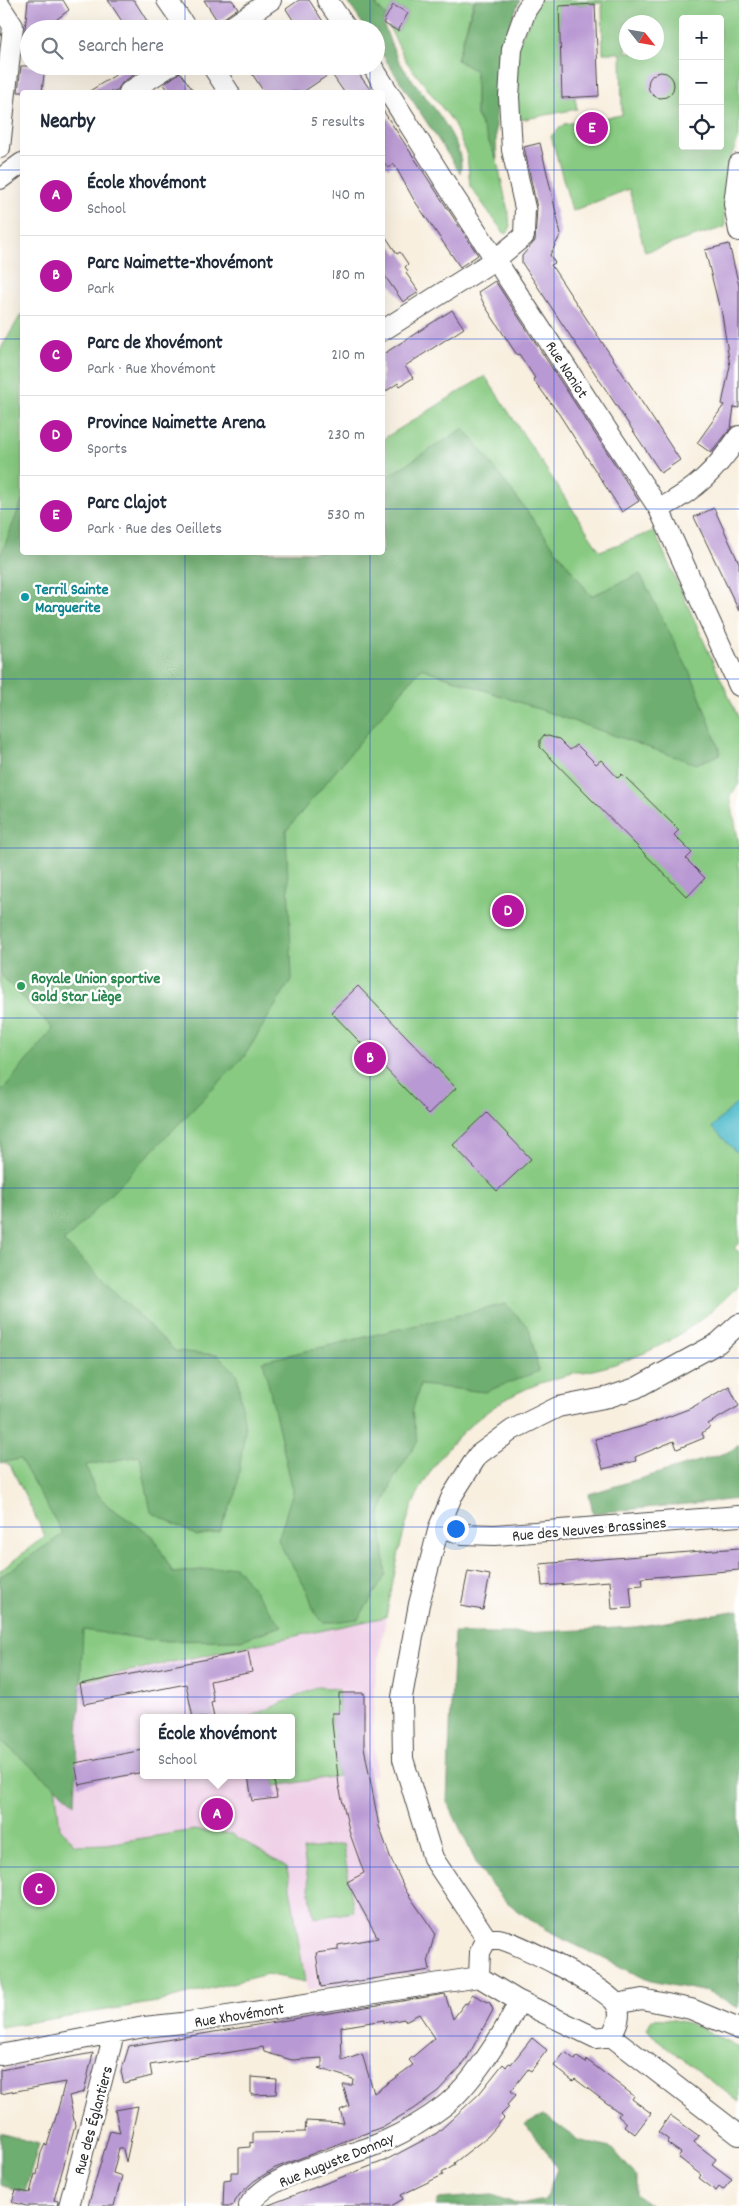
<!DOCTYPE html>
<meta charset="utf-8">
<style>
:root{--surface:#fff;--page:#f2f2f3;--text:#1f2937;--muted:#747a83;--line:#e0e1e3;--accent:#b5179e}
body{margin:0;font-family:Dekko,sans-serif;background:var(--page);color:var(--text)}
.controls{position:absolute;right:15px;top:15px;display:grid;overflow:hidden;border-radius:5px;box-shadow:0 5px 20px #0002}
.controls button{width:45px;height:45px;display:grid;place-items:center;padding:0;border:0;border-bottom:1px solid var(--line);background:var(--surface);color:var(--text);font:25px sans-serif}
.compass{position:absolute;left:619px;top:15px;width:45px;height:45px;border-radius:50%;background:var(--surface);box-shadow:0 5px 20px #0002;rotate:121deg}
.you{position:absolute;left:455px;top:1528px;width:18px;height:18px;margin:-12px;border:4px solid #fff;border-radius:50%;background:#1a73e8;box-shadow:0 0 0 8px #1a73e833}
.badge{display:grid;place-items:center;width:32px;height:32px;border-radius:50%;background:var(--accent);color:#fff;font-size:16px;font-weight:700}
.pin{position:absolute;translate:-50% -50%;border:2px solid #fff;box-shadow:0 1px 5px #0006}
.popup{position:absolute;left:140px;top:1714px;width:155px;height:65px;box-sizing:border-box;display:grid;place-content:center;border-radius:5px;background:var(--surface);filter:drop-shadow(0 1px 4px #0005);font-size:16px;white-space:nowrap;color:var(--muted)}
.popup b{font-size:19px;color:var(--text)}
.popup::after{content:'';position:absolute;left:50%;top:100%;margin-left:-10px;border:10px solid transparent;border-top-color:var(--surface)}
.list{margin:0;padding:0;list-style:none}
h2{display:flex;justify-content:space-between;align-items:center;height:65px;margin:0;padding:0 20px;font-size:21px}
h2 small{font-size:16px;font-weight:400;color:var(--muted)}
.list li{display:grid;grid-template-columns:32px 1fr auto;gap:15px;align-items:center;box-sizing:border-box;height:80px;padding:0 20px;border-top:1px solid var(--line)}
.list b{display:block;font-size:19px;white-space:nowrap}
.list p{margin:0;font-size:16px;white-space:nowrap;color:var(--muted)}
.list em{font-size:16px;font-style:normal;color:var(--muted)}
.icon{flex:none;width:28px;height:28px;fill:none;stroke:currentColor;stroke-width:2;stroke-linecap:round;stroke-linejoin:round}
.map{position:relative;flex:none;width:739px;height:2206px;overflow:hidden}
.search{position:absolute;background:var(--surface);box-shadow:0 5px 20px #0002;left:20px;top:20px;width:365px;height:55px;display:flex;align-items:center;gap:12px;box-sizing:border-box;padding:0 18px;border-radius:28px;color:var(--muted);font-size:19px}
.panel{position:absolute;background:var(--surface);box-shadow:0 5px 20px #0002;left:20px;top:90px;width:365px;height:465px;border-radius:5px}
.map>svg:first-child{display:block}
.built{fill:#efd0e7;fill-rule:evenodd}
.green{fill:#88ca82;stroke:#5a7a56;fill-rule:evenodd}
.forest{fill:#6eae70;stroke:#4c6c4e}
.water{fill:#4ebaca;stroke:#3c727a}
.building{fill:#b999d3;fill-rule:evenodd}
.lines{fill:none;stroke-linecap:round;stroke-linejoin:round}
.minor-casing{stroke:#4a4846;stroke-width:22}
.minor{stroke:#fff;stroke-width:20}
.grid{fill:none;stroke:#1d4ed8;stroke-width:1;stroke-opacity:0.55}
.culture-dot{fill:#0f9aa8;stroke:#fff;stroke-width:2}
.leisure-dot{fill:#2e9e5b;stroke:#fff;stroke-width:2}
.labels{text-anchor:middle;stroke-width:5;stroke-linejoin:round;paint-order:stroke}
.street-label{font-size:16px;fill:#2b2b2b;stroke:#fff}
.culture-label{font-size:16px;font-weight:bold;fill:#0d838f;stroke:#fff;text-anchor:start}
.leisure-label{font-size:16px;font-weight:bold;fill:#27864d;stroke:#fff;text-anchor:start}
</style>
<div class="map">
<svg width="739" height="2206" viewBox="0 0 739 2206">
<rect width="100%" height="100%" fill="#fff"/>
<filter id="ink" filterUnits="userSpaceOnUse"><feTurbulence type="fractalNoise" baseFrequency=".02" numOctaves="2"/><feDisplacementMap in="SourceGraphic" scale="10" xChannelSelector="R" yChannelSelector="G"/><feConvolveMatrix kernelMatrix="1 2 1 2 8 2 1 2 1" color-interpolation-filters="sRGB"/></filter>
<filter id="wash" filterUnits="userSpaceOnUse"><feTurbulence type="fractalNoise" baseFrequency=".0096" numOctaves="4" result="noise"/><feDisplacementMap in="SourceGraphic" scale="20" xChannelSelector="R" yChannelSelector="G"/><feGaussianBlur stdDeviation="1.12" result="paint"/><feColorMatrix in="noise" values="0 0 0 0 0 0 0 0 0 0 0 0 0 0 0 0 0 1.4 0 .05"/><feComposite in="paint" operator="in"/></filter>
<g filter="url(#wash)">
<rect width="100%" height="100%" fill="#f8efdf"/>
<path class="built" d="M 386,1617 L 374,1687 L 373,1725 L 376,1774 L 369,1776 L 379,1826 L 391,1859 L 423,1917 L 430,1970 L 307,1990 L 287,1867 L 194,1830 L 106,1844 L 75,1845 L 60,1828 L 53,1765 L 68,1684 ZM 143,1718 L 291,1718 L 291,1775 L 143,1775 Z"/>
<path class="green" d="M 376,0 L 474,0 L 457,60 L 476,71 L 476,113 L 497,160 L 509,216 L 510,228 L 507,234 L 503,232 L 470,186 L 467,155 L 453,122 L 406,61 L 389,27 L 398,31 L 408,13 L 393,5 L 386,16 L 377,6 Z
M 539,0 L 739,0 L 739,138 C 724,169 724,193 725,227 L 645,252 L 629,189 L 572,211 L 551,136 L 564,124 L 622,115 L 621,53 L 603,53 L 602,3 L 559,6 L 562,97 L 575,97 L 577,109 L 515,121 L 516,49 ZM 683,19 L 720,19 L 720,146 L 683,146 ZM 626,22 L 656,22 L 656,52 L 626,52 Z
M 22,313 L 22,552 L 382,552 L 383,439 L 485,376 L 600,551 L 654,531 L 739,719 L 739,784 L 730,796 L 739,844 L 739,1243 L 734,1248 L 739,1252 L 739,1285 C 697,1327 663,1350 605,1367 C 587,1372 568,1374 550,1380 C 486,1399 429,1454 408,1518 C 398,1550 393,1584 386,1617 L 68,1684 L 53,1765 L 60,1828 L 75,1845 L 106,1844 L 194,1830 L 232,1834 L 287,1867 L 305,1982 L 267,1974 L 157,2002 L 0,2027 L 0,1571 L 45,1536 L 10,1465 L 0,1461 L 0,350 Z
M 318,1687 L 338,1689 L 339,1713 L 332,1713 L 332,1727 L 338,1728 L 335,1747 L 338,1776 L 275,1786 L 273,1775 L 291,1775 L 291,1718 L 250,1717 Z
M 343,1844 L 354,1912 L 314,1918 L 303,1850 Z
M 652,2019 C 685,2016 711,2033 739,2048 L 739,2102 L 654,2037 L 647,2029 Z"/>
<path class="forest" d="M 350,0 L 376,0 L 377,7 L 386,16 L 383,23 C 388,36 393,51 400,63 C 416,88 469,141 460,173 L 376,45 L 376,29 L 366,29 L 348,2 Z
M 475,0 L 520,0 C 496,51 494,105 497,160 L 476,113 L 476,71 L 457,60 Z
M 464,428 L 591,596 L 640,574 L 694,681 L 721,754 L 696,764 L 421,668 L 286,831 L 292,978 L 244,1057 L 64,1242 L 175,1351 L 218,1355 L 237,1374 L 245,1429 L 236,1494 L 219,1532 L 197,1536 L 151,1512 L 140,1456 L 86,1465 L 95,1491 L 108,1506 L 153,1536 L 173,1573 L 235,1566 L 282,1626 L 241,1640 L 159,1641 L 83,1630 L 75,1803 L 0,1740 L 0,1577 L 63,1534 L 20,1459 L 0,1463 L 0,1093 L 53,1029 L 0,974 L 0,557 L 22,501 L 22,552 L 382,552 L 383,479 Z
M 506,1304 L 529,1328 L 539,1371 L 485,1392 L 420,1385 L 412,1412 L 418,1441 L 394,1478 L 380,1514 L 386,1575 L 358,1619 L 324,1623 C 309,1610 314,1604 306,1589 C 297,1572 286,1557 278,1540 L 293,1491 L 263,1361 Z
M 739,1444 L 739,1499 L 593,1513 L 589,1494 L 729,1452 Z
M 739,1610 L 739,2008 L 707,1992 L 650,1981 L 563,1939 L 529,1919 L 503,1899 L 479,1869 L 447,1801 L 454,1633 L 526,1633 L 635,1627 Z
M 543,2115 L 578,2140 L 613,2149 L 636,2176 L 636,2194 L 651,2206 L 436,2206 L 438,2199 L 493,2195 L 519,2205 L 545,2200 L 557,2169 L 545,2149 L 525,2124 Z
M 0,2133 L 39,2144 L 25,2192 L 0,2185 Z"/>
<path class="water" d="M 739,1101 L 739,1155 L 712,1127 Z"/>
<g id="blocks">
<path class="building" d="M 28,0 L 63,0 L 69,10 L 44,29 L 29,29 L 29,35 L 24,39 Z
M 108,0 L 134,0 L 152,29 L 127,29 Z
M 204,0 L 232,0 L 238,8 L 218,22 Z
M 299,0 L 309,0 L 328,29 L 299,29 L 286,9 Z
M 595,4 L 599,96 L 562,98 L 559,6 Z
M 393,5 L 408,13 L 398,31 L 383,23 Z
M 21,66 L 45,66 L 42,92 L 18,92 Z
M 130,66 L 147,66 L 123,82 L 116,92 L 88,92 Z
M 247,66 L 353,66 L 372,92 L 344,92 L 331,73 L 303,92 L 264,92 Z
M648 85a13 13 0 1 1 26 0a13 13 0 1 1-26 0Z
M 180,72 L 194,92 L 169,92 L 164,84 Z
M 382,109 L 478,255 L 460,267 L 414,200 L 394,164 L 388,168 L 382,160 Z
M 540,143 L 561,234 L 550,255 L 555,263 L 551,265 L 680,460 L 661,473 L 522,263 L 522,256 L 535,241 L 537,208 L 524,147 Z
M 382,231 L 397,254 L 400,252 L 408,264 L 405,267 L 408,271 L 406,273 L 419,292 L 403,302 L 382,272 Z
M 729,244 L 739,286 L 739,408 L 734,407 L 731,428 L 711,453 L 697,443 L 724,405 L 722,404 L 730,366 L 721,308 L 719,306 L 705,250 Z
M 495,281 L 639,501 L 622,512 L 559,414 L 533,379 L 535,378 L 519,354 L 517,355 L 485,306 L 478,292 Z
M 452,310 L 464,328 L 405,366 L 413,378 L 400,386 L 398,383 L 382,394 L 382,355 Z
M 714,508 L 739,563 L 739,611 L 694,517 Z
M 544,735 L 559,739 L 570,750 L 577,745 L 596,764 L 601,760 L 618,778 L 622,774 L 679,830 L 674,835 L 692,853 L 686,859 L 705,878 L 687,897 L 540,747 L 540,740 Z
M 358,986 L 456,1088 L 429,1114 L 331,1012 Z
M 487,1113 L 531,1159 L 497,1191 L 453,1145 Z
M 729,1386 L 739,1406 L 708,1424 L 710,1427 L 702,1433 L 704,1438 L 677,1449 L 674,1441 L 635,1457 L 636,1461 L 603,1469 L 595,1439 L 640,1427 L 665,1418 L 691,1408 Z
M 739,1548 L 739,1570 L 642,1578 L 643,1585 L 630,1586 L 632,1608 L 612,1609 L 610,1581 L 542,1586 L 540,1564 Z
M 468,1571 L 490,1575 L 483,1610 L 461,1606 Z
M 248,1651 L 252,1672 L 210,1681 L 214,1702 L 211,1703 L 214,1718 L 193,1718 L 186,1684 L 84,1704 L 80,1684 Z
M 339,1693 L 364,1693 L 364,1747 L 379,1826 L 391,1859 L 406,1891 L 435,1933 L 428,1959 L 430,1970 L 321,1987 L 316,1953 L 338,1950 L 338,1945 L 378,1938 L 347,1882 L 364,1873 L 350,1834 L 339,1786 L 332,1723 L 332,1713 L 339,1713 Z
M 143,1750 L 143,1772 L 79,1785 L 75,1763 Z
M 248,1775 L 273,1775 L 277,1798 L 252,1801 Z
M 445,1994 L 453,2019 L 465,2003 L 467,2004 L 472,1994 L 490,2003 L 493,2010 L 465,2062 L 438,2091 L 413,2109 L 382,2127 L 275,2168 L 254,2181 L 240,2194 L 232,2206 L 223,2206 L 224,2180 L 231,2179 L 231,2172 L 239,2172 L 239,2148 L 250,2147 L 250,2142 L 253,2143 L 253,2133 L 305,2132 L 306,2121 L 344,2123 L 340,2110 L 349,2106 L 343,2085 L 352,2085 L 353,2079 L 318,2068 L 322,2067 L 322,2058 L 292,2060 L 264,2052 L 263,2047 L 150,2065 L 152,2076 L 124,2083 L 121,2072 L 129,2046 ZM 419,2014 L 435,2038 L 409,2060 L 413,2065 L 374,2093 L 362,2054 L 342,2061 L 341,2027 L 384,2020 L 384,2023 L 404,2019 L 405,2021 Z
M 532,2038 L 547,2050 L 531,2071 L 528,2069 L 511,2091 L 516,2095 L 507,2105 L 509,2107 L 501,2115 L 504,2118 L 487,2137 L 454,2163 L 455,2165 L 442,2173 L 443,2175 L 401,2195 L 403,2199 L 391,2206 L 266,2206 L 384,2161 L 437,2133 L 479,2094 L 503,2064 L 506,2067 L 509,2063 L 511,2064 Z
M 565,2052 L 575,2060 L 577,2057 L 586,2063 L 587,2060 L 634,2096 L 632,2099 L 651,2113 L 635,2134 L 624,2126 L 626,2123 L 618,2116 L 620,2113 L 575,2079 L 573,2081 L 554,2066 Z
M 93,2053 L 84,2092 L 69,2096 L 75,2125 L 54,2200 L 58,2201 L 57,2206 L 26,2206 L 12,2202 L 16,2190 L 30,2193 L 35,2174 L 37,2175 L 41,2153 L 45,2144 L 47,2145 L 56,2117 L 65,2082 L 0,2094 L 0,2070 Z
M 251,2077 L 277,2079 L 276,2094 L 251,2095 Z
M 138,2106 L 126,2162 L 123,2149 L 119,2149 L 113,2173 L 122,2176 L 114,2206 L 88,2206 L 110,2131 L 120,2133 L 115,2110 Z
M 670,2115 L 699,2136 L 694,2142 L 716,2159 L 712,2164 L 732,2179 L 723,2190 L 719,2187 L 716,2191 L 699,2178 L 701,2175 L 678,2157 L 681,2153 L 667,2143 L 669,2140 L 658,2132 Z"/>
</g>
</g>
<g filter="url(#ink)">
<use href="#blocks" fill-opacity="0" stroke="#4a4846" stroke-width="1"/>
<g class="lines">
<g class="minor-casing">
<path id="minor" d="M 167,0 L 187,29
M 327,0 L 347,29
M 0,6 L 13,26 L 0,148
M 228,29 L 271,0
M 212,66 L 229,92
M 372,66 L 455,198 L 659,509 L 739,686
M 129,92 L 170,66
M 739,164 L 734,204 L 739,231
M 0,179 L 22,163
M 382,331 L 496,259 L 524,236 L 525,208 L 512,150 L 509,97 L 512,49 L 526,10 L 533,0
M 659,509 C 696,490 716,470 739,436
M 439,1527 L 462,1534 L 495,1535 L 739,1516
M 487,1939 L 433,1858 L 403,1759 L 402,1697 L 419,1604 L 439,1527 L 452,1496 L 478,1455 L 512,1430 L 558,1407 L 609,1397 L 636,1388 L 718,1343 L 739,1324
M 487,1939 C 491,1939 495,1939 499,1939 C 517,1942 608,1989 616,2004 C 623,2015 616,2026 611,2036 L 596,2038 L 517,2000 L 479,1977 L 480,1952 Z
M 616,2004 L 642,1999 L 691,2009 L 739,2029
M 611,2036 L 739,2135
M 0,2055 L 144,2027 L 182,2023 L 479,1977
M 69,2206 L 114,2034
M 249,2206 C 267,2172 349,2158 385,2141 C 405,2132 427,2119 444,2106 C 471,2085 505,2032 519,2001"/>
</g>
<use href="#minor" class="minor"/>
</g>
</g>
<path class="grid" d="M 185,0 L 185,29M 370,0 L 370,29M 554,0 L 554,2206M 185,66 L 185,92M 370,66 L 370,92M 0,170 L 22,170M 382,170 L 739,170M 0,339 L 22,339M 382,339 L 739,339M 0,509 L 22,509M 382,509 L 739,509M 185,552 L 185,2206M 370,552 L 370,2206M 0,679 L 739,679M 0,848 L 739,848M 0,1018 L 739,1018M 0,1188 L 739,1188M 0,1358 L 739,1358M 0,1527 L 739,1527M 0,1697 L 739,1697M 0,1867 L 739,1867M 0,2036 L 739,2036"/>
<circle class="culture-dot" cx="25" cy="597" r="5"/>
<circle class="leisure-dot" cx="21" cy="986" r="5"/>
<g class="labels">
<g class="street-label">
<text transform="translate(568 369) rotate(57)" y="6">Rue Naniot</text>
<text transform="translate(589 1528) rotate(-5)" y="6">Rue des Neuves Brassines</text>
<text transform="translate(239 2014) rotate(-9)" y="6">Rue Xhovémont</text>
<text transform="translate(92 2120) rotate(-75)" y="6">Rue des Églantiers</text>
<text transform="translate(336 2159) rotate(-22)" y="6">Rue Auguste Donnay</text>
</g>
<g class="culture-label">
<text x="35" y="594">Terril Sainte<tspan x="35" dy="18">Marguerite</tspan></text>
</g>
<g class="leisure-label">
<text x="31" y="983">Royale Union sportive<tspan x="31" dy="18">Gold Star Liège</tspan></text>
</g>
</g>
</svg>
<div class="controls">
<button>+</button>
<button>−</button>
<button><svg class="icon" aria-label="locate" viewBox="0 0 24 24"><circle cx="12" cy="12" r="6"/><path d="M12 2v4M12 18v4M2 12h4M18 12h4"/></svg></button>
</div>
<svg class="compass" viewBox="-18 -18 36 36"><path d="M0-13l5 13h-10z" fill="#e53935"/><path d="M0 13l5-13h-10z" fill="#747a83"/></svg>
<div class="you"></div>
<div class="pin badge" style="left:217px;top:1814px">A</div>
<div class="popup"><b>École Xhovémont</b>School</div>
<div class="pin badge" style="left:370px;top:1058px">B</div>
<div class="pin badge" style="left:39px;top:1889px">C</div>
<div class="pin badge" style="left:508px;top:911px">D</div>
<div class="pin badge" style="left:592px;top:128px">E</div>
<div class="search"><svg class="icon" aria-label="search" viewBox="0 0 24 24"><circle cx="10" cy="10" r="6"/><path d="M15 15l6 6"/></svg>Search here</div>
<section class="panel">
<h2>Nearby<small>5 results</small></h2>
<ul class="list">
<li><span class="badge">A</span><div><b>École Xhovémont</b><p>School</p></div><em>140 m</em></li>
<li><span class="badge">B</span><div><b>Parc Naimette-Xhovémont</b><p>Park</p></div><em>180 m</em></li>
<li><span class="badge">C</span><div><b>Parc de Xhovémont</b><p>Park · Rue Xhovémont</p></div><em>210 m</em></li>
<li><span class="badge">D</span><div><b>Province Naimette Arena</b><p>Sports</p></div><em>230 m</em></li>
<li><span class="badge">E</span><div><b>Parc Clajot</b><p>Park · Rue des Oeillets</p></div><em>530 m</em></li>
</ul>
</section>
</div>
